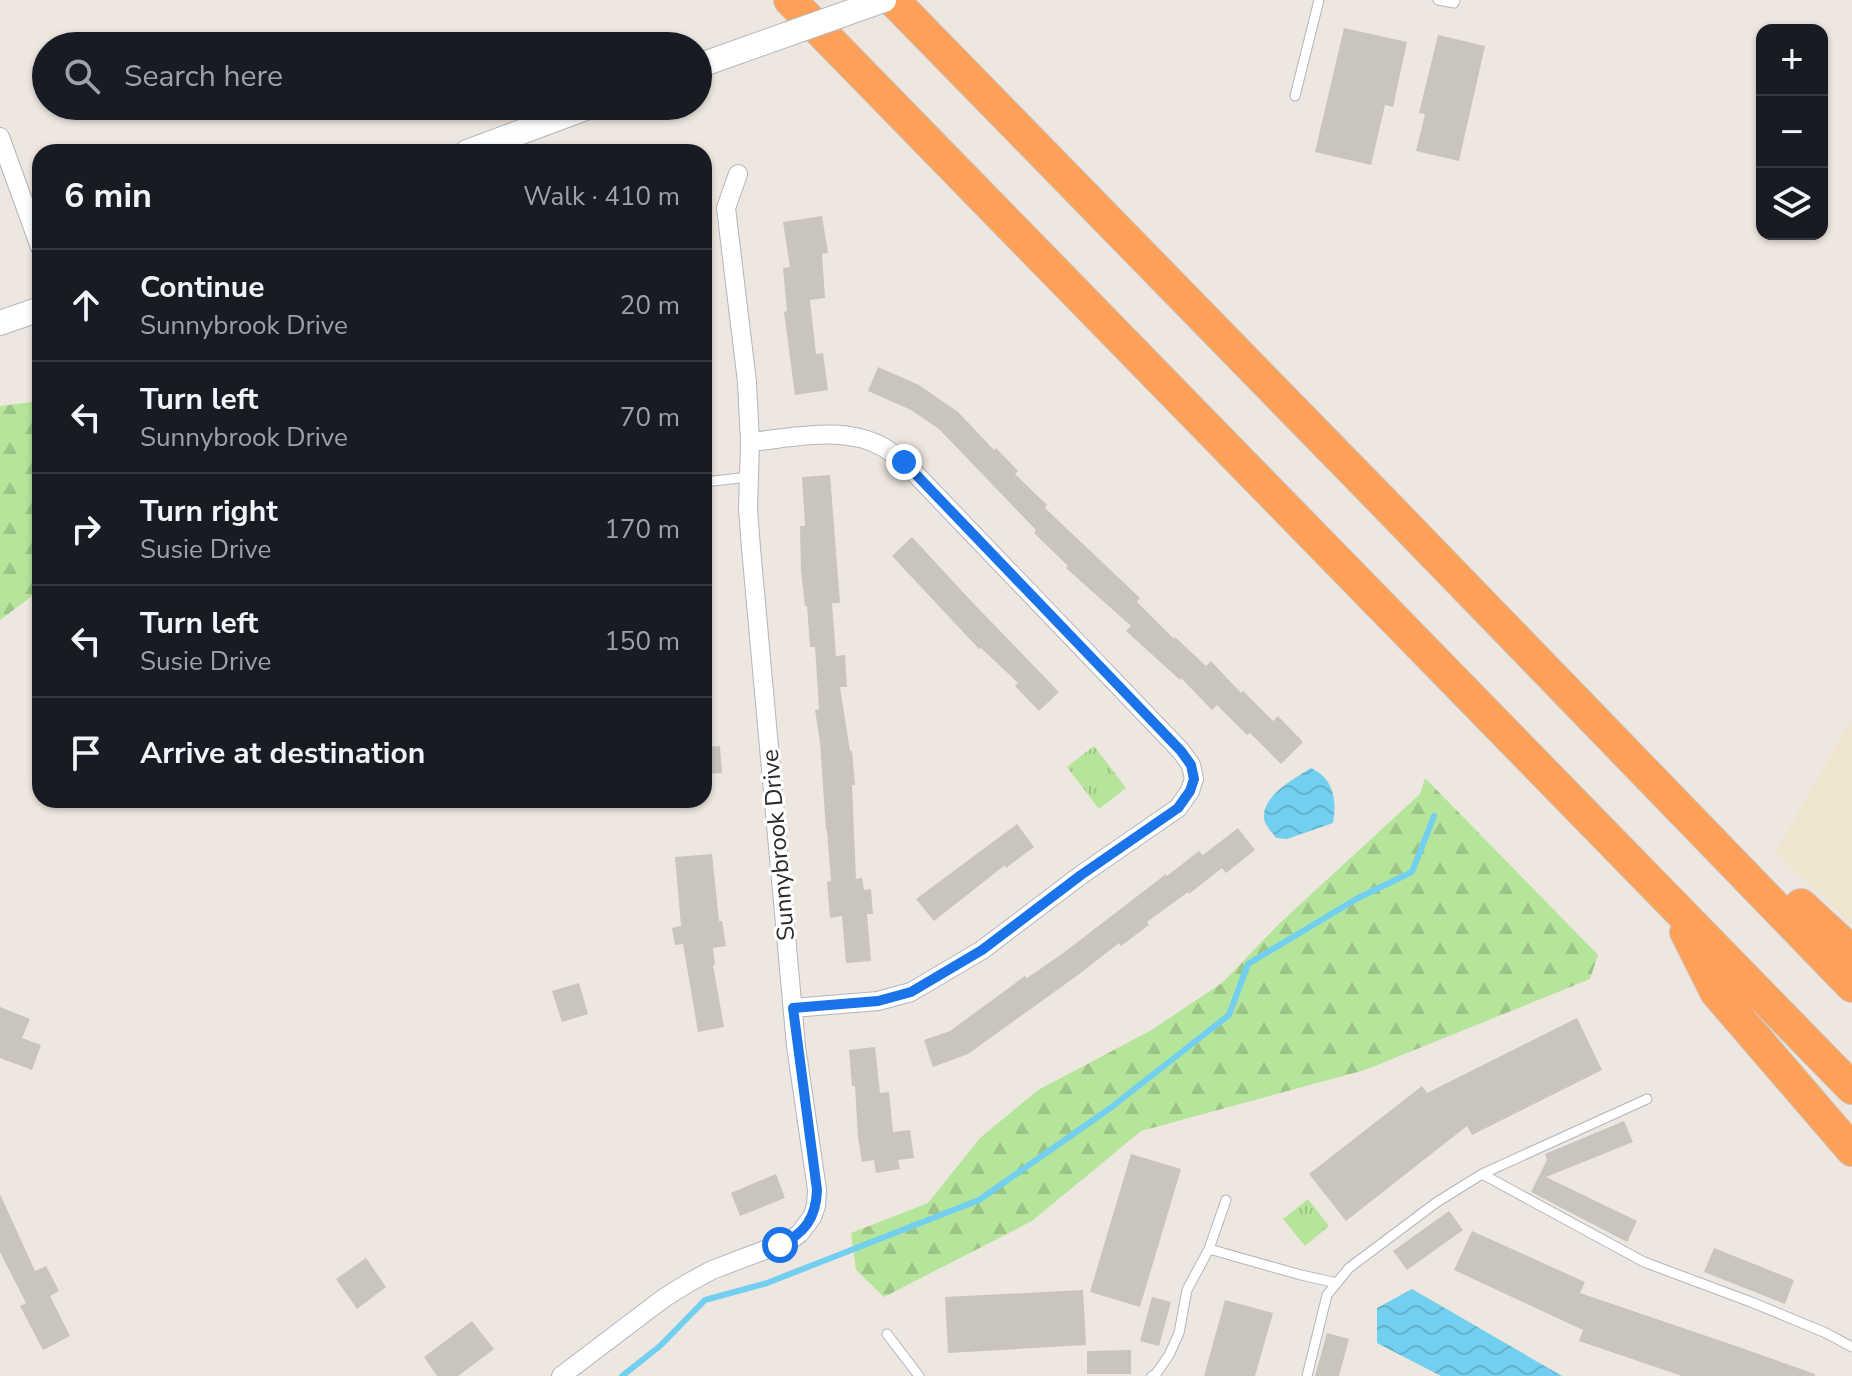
<!DOCTYPE html>
<meta charset="utf-8">
<style>
:root{--surface:#171b24;--page:#242831;--text:#f1f3f6;--muted:#9ea1a6;--line:#363941}
body{margin:0;font-family:"Nunito Sans",sans-serif;background:var(--page);color:var(--text)}
.controls{position:absolute;right:24px;top:24px;display:grid;overflow:hidden;border-radius:16px;box-shadow:0 2px 6px #0004}
.controls button{width:72px;height:72px;display:grid;place-items:center;padding:0;border:0;border-bottom:2px solid var(--line);background:var(--surface);color:var(--text);font:40px sans-serif}
.stop{position:absolute;width:24px;height:24px;margin:-18px;border:6px solid #1a73e8;border-radius:50%;background:#fff}
.stop.end{background:#1a73e8;border-color:#fff;box-shadow:0 2px 8px #0008}
.list{margin:0;padding:0;list-style:none}
h2{display:flex;justify-content:space-between;align-items:center;height:104px;margin:0;padding:0 32px;font-size:34px}
h2 small{font-size:26px;font-weight:400;color:var(--muted)}
.list li{display:grid;grid-template-columns:52px 1fr auto;gap:24px;align-items:center;box-sizing:border-box;height:112px;padding:0 32px;border-top:2px solid var(--line)}
.list b{display:block;font-size:30px;white-space:nowrap}
.list p{margin:0;font-size:26px;white-space:nowrap;color:var(--muted)}
.list em{font-size:26px;font-style:normal;color:var(--muted)}
.icon{flex:none;width:44px;height:44px;fill:none;stroke:currentColor;stroke-width:2;stroke-linecap:round;stroke-linejoin:round}
.map{position:relative;flex:none;width:1852px;height:1376px;overflow:hidden}
.search{position:absolute;background:var(--surface);box-shadow:0 2px 6px #0004;left:32px;top:32px;width:680px;height:88px;display:flex;align-items:center;gap:20px;box-sizing:border-box;padding:0 28px;border-radius:44px;color:var(--muted);font-size:30px}
.panel{position:absolute;background:var(--surface);box-shadow:0 2px 6px #0004;left:32px;top:144px;width:680px;height:664px;border-radius:24px}
.map>svg:first-child{display:block}
.education{fill:#efe4ce}
.grass{fill:url(#grass-tufts)}
.forest{fill:url(#forest-firs)}
.water{fill:url(#water-waves)}
.lines{fill:none;stroke-linecap:round;stroke-linejoin:round}
.stream{stroke:#72cfef;stroke-width:6}
.building{fill:#c9c4be}
.lane-casing{stroke:#b2b5c0;stroke-width:11}
.street-casing{stroke:#b2b5c0;stroke-width:20}
.secondary-casing{stroke:#b2b5c0;stroke-width:26}
.highway-casing{stroke:#c8c8c8;stroke-width:34}
.lane{stroke:#fff;stroke-width:9}
.street{stroke:#fff;stroke-width:18}
.secondary{stroke:#fff;stroke-width:24}
.highway{stroke:#ffa059;stroke-width:32}
.secondary-bridge-casing{stroke:#b2b5c0;stroke-width:26;stroke-linecap:butt}
.secondary-bridge{stroke:#fff;stroke-width:24}
.route{stroke:#1a73e8;stroke-width:10}
.labels{text-anchor:middle;stroke-width:6;stroke-linejoin:round;paint-order:stroke}
.street-label{font-size:24px;fill:#2c2c2c;stroke:#fff}
</style>
<div class="map">
<svg width="1852" height="1376" viewBox="0 0 1852 1376">
<defs>
<pattern id="grass-tufts" width="24" height="20" patternUnits="userSpaceOnUse" patternTransform="scale(2)"><rect width="24" height="20" fill="#b5e49b"/><path d="M3 7l-1-3M5 7V3M7 7l1-3M15 17l-1-3M17 17v-4M19 17l1-3" fill="none" stroke="#9cc486"/></pattern>
<pattern id="forest-firs" width="22" height="20" patternUnits="userSpaceOnUse" patternTransform="scale(2)"><rect width="22" height="20" fill="#b5e49b"/><path d="M5 1l3.5 6h-7zM16 11l3.5 6h-7z" fill="#9cc486"/></pattern>
<pattern id="water-waves" width="16" height="10" patternUnits="userSpaceOnUse" patternTransform="scale(2)"><rect width="16" height="10" fill="#72cfef"/><path d="M0 5q4-4 8 0t8 0" fill="none" stroke="#63b2cd"/></pattern>
</defs>
<rect width="100%" height="100%" fill="#eee7df"/>
<path class="education" d="M 1852,719 L 1852,924 L 1775,853 Z"/>
<path class="grass" d="M 1094,746 L 1126,788 L 1099,809 L 1067,767 Z
M 1308,1199 L 1329,1226 L 1305,1246 L 1283,1219 Z"/>
<path class="forest" d="M 40,401 L 40,590 L 0,620 L 0,406 Z
M 1425,778 L 1598,955 L 1590,979 L 1365,1070 L 1141,1131 L 1032,1221 L 884,1297 L 856,1270 L 851,1233 L 928,1203 L 980,1138 L 1038,1090 L 1150,1031 L 1222,983 L 1280,923 L 1420,794 Z"/>
<path class="water" d="M 1311,768 C 1334,779 1337,800 1333,823 L 1287,839 L 1276,838 C 1271,831 1263,824 1264,815 C 1265,794 1295,778 1311,768 Z
M 1412,1289 L 1562,1376 L 1441,1376 L 1377,1343 L 1377,1308 Z"/>
<g class="lines">
<path class="stream" d="M 622,1376 L 660,1346 L 705,1300 L 767,1283 L 979,1200 L 1109,1109 L 1229,1015 L 1248,964 L 1358,898 L 1412,872 L 1434,816"/>
</g>
<path class="building" d="M 1344,28 L 1407,42 L 1393,107 L 1385,105 L 1371,165 L 1315,152 Z
M 1438,35 L 1485,46 L 1459,161 L 1416,151 L 1425,114 L 1419,113 Z
M 822,216 L 828,253 L 822,254 L 825,298 L 810,300 L 816,354 L 823,353 L 828,390 L 795,395 L 784,312 L 787,311 L 783,268 L 790,267 L 783,222 Z
M 878,367 L 919,385 L 958,412 L 994,450 L 996,448 L 1018,471 L 1015,474 L 1047,505 L 1045,508 L 1140,598 L 1137,602 L 1174,639 L 1175,637 L 1206,666 L 1211,661 L 1241,693 L 1243,691 L 1273,721 L 1278,716 L 1303,742 L 1281,764 L 1250,733 L 1247,735 L 1217,705 L 1212,710 L 1181,678 L 1180,680 L 1126,631 L 1131,626 L 1066,568 L 1068,566 L 1034,533 L 1036,530 L 939,429 L 911,410 L 868,391 Z
M 830,475 L 840,603 L 832,603 L 836,656 L 845,655 L 847,687 L 840,687 L 850,751 L 852,751 L 855,785 L 852,785 L 856,879 L 862,878 L 864,890 L 871,889 L 873,914 L 867,914 L 871,961 L 846,963 L 842,916 L 830,918 L 827,882 L 831,881 L 827,830 L 826,830 L 820,742 L 815,710 L 819,709 L 815,647 L 810,647 L 807,606 L 805,606 L 801,571 L 800,526 L 805,526 L 802,477 Z
M 912,537 L 973,603 L 1059,692 L 1039,711 L 1015,686 L 1018,683 L 981,648 L 979,649 L 892,556 Z
M 720,746 L 722,773 L 704,774 L 704,747 Z
M 1017,824 L 1034,847 L 1006,868 L 1005,865 L 934,921 L 916,899 Z
M 1238,828 L 1255,850 L 1226,873 L 1222,868 L 1189,894 L 1188,892 L 1147,922 L 1149,925 L 1121,946 L 1119,943 L 1078,975 L 968,1054 L 933,1067 L 924,1040 L 950,1031 L 1025,976 L 1027,978 L 1062,954 L 1166,874 L 1167,876 L 1199,851 L 1203,855 Z
M 712,854 L 719,921 L 722,921 L 726,946 L 713,948 L 715,965 L 713,965 L 724,1027 L 698,1032 L 683,944 L 675,945 L 672,928 L 681,926 L 675,857 Z
M 579,983 L 588,1014 L 562,1022 L 552,991 Z
M 0,1007 L 30,1019 L 22,1038 L 41,1045 L 32,1070 L 0,1058 Z
M 1577,1018 L 1602,1070 L 1472,1135 L 1467,1126 L 1346,1221 L 1309,1174 L 1422,1086 L 1427,1093 Z
M 875,1047 L 880,1093 L 889,1092 L 893,1132 L 910,1130 L 914,1158 L 898,1160 L 900,1169 L 876,1173 L 874,1160 L 862,1162 L 858,1137 L 855,1086 L 852,1086 L 849,1050 Z
M 1624,1121 L 1633,1142 L 1546,1177 L 1637,1221 L 1627,1242 L 1531,1192 L 1547,1160 L 1545,1154 Z
M 1131,1154 L 1181,1169 L 1140,1307 L 1090,1292 Z
M 776,1174 L 785,1198 L 740,1216 L 731,1193 Z
M 0,1194 L 35,1271 L 46,1266 L 59,1291 L 50,1296 L 70,1336 L 43,1350 L 20,1306 L 26,1303 L 0,1252 Z
M 1449,1211 L 1463,1230 L 1407,1270 L 1393,1251 Z
M 1472,1231 L 1585,1282 L 1580,1293 L 1733,1345 L 1815,1374 L 1815,1376 L 1682,1376 L 1579,1341 L 1583,1330 L 1454,1270 Z
M 1714,1248 L 1794,1280 L 1785,1304 L 1704,1272 Z
M 366,1258 L 386,1287 L 357,1309 L 336,1279 Z
M 1083,1290 L 1086,1345 L 948,1353 L 945,1297 Z
M 1152,1297 L 1171,1302 L 1159,1346 L 1140,1341 Z
M 1225,1300 L 1273,1313 L 1255,1376 L 1204,1376 Z
M 472,1321 L 494,1349 L 458,1376 L 437,1376 L 424,1357 Z
M 1327,1333 L 1349,1339 L 1339,1376 L 1315,1376 Z
M 1131,1350 L 1131,1374 L 1087,1374 L 1087,1351 Z"/>
<g class="lines">
<g class="lane-casing">
<path id="lane" d="M 1438,0 L 1454,3 L 1455,0
M 1295,96 L 1319,0
M 704,482 L 749,477
M 1482,1174 L 1644,1262 L 1751,1302 L 1826,1333 L 1852,1347
M 1209,1249 L 1301,1275 L 1337,1283
M 887,1334 L 919,1376
M 1152,1376 L 1156,1374 L 1169,1355 L 1179,1333 L 1187,1290 L 1209,1249 L 1226,1200
M 1307,1376 L 1327,1295 L 1349,1268 L 1437,1202 L 1482,1174 L 1647,1099"/>
</g>
<g class="street-casing">
<path id="street" d="M 0,137 L 40,247
M 750,442 C 793,438 843,425 883,447 C 890,451 897,457 904,462 L 1181,751 L 1191,765 L 1194,779 L 1190,791 L 1178,808 L 1081,875 L 982,950 L 911,992 L 878,1001 L 793,1008
M 561,1376 L 664,1298 L 688,1283 L 712,1270 L 791,1240 L 800,1233 L 812,1217 L 816,1206 L 817,1190 L 796,1046 L 751,548 L 748,509 L 750,442 L 747,382 L 726,208 L 738,174"/>
</g>
<g class="secondary-casing">
<path id="secondary" d="M 467,152 L 591,106
M 0,323 L 40,309"/>
</g>
<g class="highway-casing">
<path id="highway" d="M 790,0 L 1852,1088
M 893,0 L 1393,512 L 1852,986
M 1801,905 L 1852,952
M 1686,932 L 1716,992 L 1852,1150"/>
</g>
<use href="#lane" class="lane"/>
<use href="#street" class="street"/>
<use href="#secondary" class="secondary"/>
<use href="#highway" class="highway"/>
<g class="secondary-bridge-casing">
<path id="secondary-bridge" d="M 698,66 L 884,0"/>
</g>
<use href="#secondary-bridge" class="secondary-bridge"/>
</g>
<g class="lines">
<path class="route" d="M 780,1245 C 805,1233 816,1218 817,1190 L 793,1008 L 878,1001 L 911,992 L 982,950 L 1081,875 L 1178,808 L 1190,791 L 1194,779 L 1191,765 L 1181,751 L 904,462"/>
</g>
<g class="labels">
<g class="street-label">
<text transform="translate(778 845) rotate(-95)" y="8">Sunnybrook Drive</text>
</g>
</g>
</svg>
<div class="controls">
<button>+</button>
<button>−</button>
<button><svg class="icon" aria-label="layers" viewBox="0 0 24 24"><path d="M12 4l9 5-9 5-9-5zM3 14l9 5 9-5"/></svg></button>
</div>
<div class="stop" style="left:780px;top:1245px"></div>
<div class="stop end" style="left:904px;top:462px"></div>
<div class="search"><svg class="icon" aria-label="search" viewBox="0 0 24 24"><circle cx="10" cy="10" r="6"/><path d="M15 15l6 6"/></svg>Search here</div>
<section class="panel">
<h2>6 min<small>Walk · 410 m</small></h2>
<ul class="list">
<li><svg class="icon" aria-label="ahead" viewBox="0 0 24 24"><path d="M12 20V5M6 11l6-6 6 6"/></svg><div><b>Continue</b><p>Sunnybrook Drive</p></div><em>20 m</em></li>
<li><svg class="icon" aria-label="left" viewBox="0 0 24 24"><path d="M17 20v-9H6M10 6l-5 5 5 5"/></svg><div><b>Turn left</b><p>Sunnybrook Drive</p></div><em>70 m</em></li>
<li><svg class="icon" aria-label="right" viewBox="0 0 24 24"><path d="M7 20v-9h11M14 6l5 5-5 5"/></svg><div><b>Turn right</b><p>Susie Drive</p></div><em>170 m</em></li>
<li><svg class="icon" aria-label="left" viewBox="0 0 24 24"><path d="M17 20v-9H6M10 6l-5 5 5 5"/></svg><div><b>Turn left</b><p>Susie Drive</p></div><em>150 m</em></li>
<li><svg class="icon" aria-label="arrive" viewBox="0 0 24 24"><path d="M6 21V4h12l-3 4 3 4H6"/></svg><div><b>Arrive at destination</b></div></li>
</ul>
</section>
</div>
